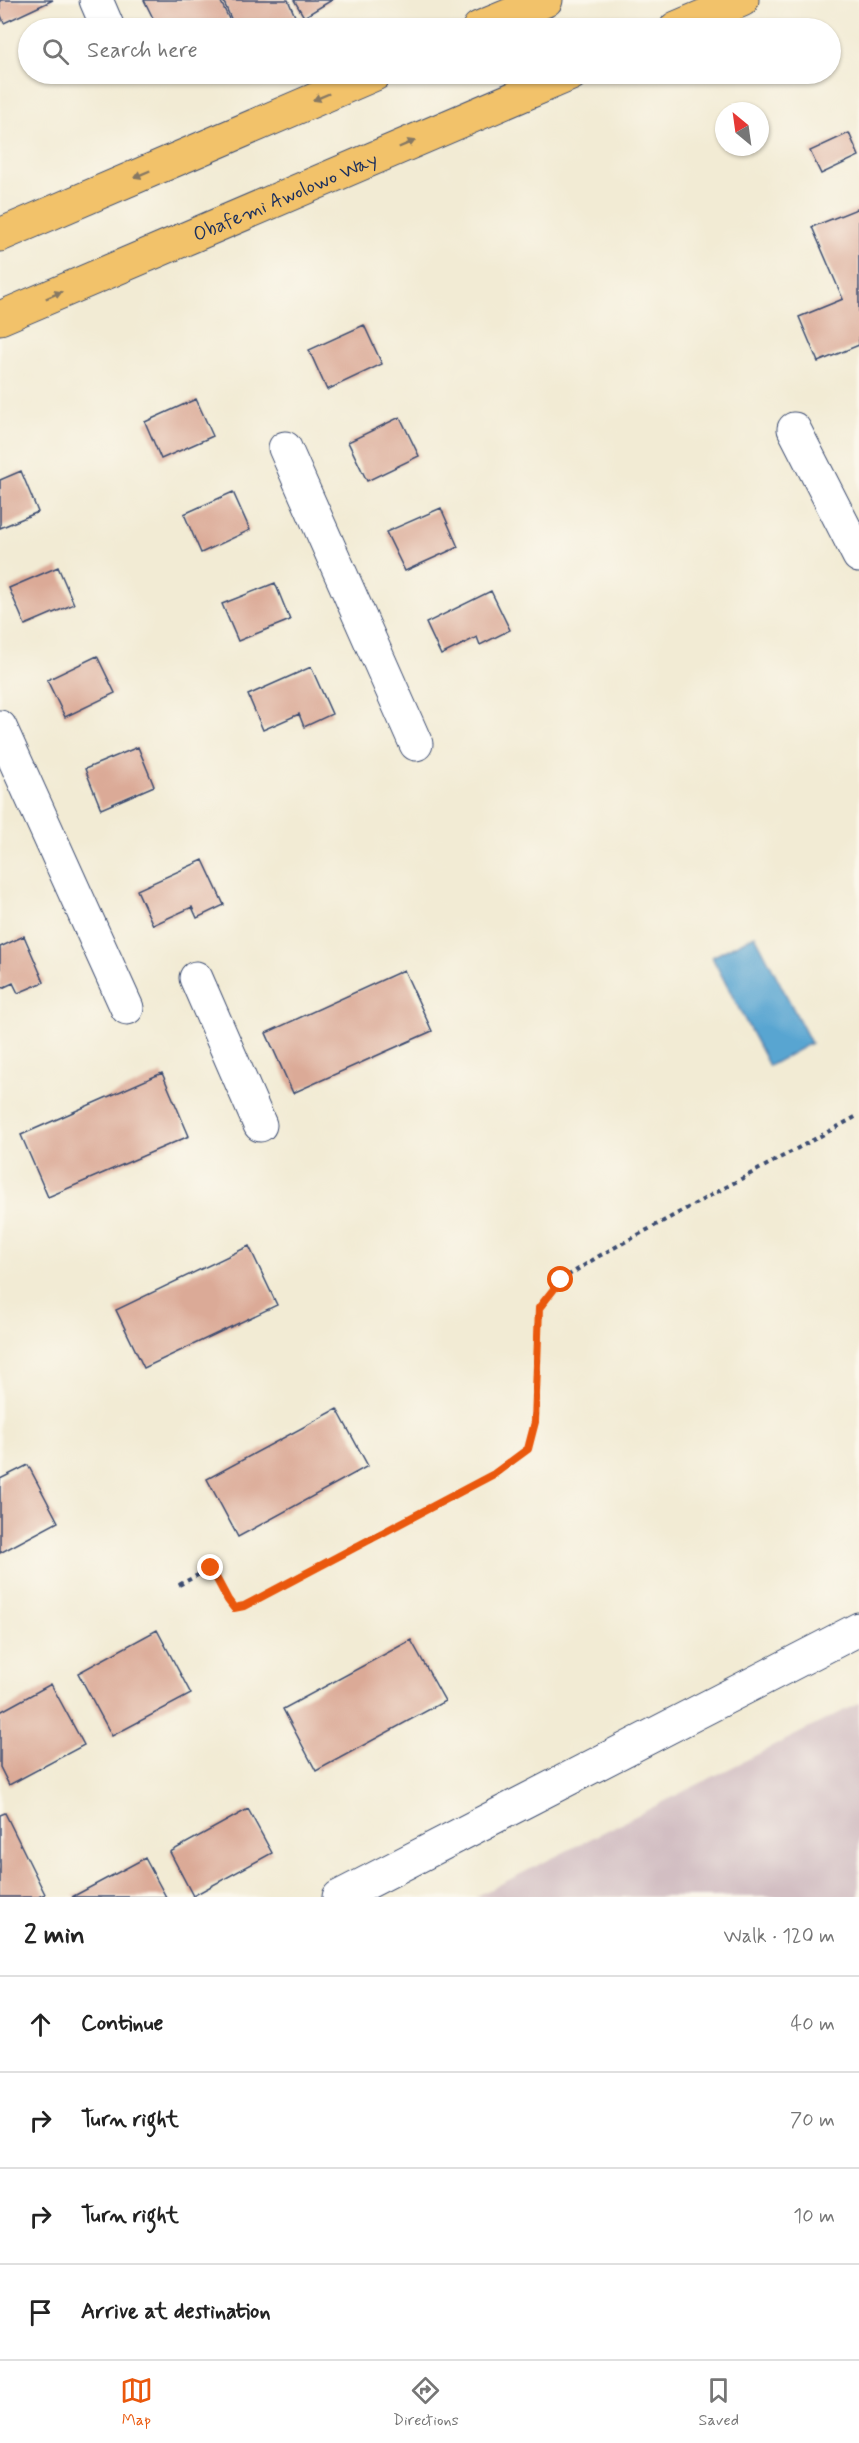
<!DOCTYPE html>
<meta charset="utf-8">
<style>
:root{--surface:#fff;--page:#f6f6f6;--text:#222;--muted:#767676;--line:#e0e0e0;--accent:#ea580c}
body{margin:0;font-family:Mynerve,sans-serif;background:var(--page);color:var(--text)}
.compass{position:absolute;left:715px;top:102px;width:54px;height:54px;border-radius:50%;background:var(--surface);box-shadow:0 2px 4px #0004;rotate:331deg}
.stop{position:absolute;width:18px;height:18px;margin:-14px;border:4px solid #ea580c;border-radius:50%;background:#fff}
.stop.end{background:#ea580c;border-color:#fff;box-shadow:0 2px 6px #0008}
.list{margin:0;padding:0;list-style:none}
h2{display:flex;justify-content:space-between;align-items:center;height:78px;margin:0;padding:0 24px;font-size:26px}
h2 small{font-size:20px;font-weight:400;color:var(--muted)}
.list li{display:grid;grid-template-columns:39px 1fr auto;gap:18px;align-items:center;box-sizing:border-box;height:96px;padding:0 24px;border-top:2px solid var(--line)}
.list b{display:block;font-size:22px;white-space:nowrap}
.list em{font-size:20px;font-style:normal;color:var(--muted)}
.icon{flex:none;width:33px;height:33px;fill:none;stroke:currentColor;stroke-width:2;stroke-linecap:round;stroke-linejoin:round}
.map{position:relative;flex:none;width:859px;height:1897px;overflow:hidden}
.search{position:absolute;background:var(--surface);box-shadow:0 2px 4px #0004;left:18px;right:18px;top:18px;height:66px;display:flex;align-items:center;gap:15px;box-sizing:border-box;padding:0 21px;border-radius:33px;color:var(--muted);font-size:22px}
.sheet{height:462px;background:var(--surface)}
nav{display:flex;justify-content:space-around;align-items:center;box-sizing:border-box;height:84px;border-top:2px solid var(--line);background:var(--surface);font-size:16px;color:var(--muted)}
nav a{display:grid;justify-items:center;gap:3px}
nav .on{color:var(--accent)}
.map>svg:first-child{display:block}
.industrial{fill:#d2bec2}
.water{fill:#58a5d1;stroke:#3a6a98;stroke-width:1.5}
.building{fill:#dbaa97}
.lines{fill:none;stroke-linecap:round;stroke-linejoin:round}
.minor-casing{stroke:#3b4b70;stroke-width:35}
.major-casing{stroke:#3b4b70;stroke-width:35}
.path{stroke:#3b4b70;stroke-width:4;stroke-dasharray:4.5 4.5;stroke-linecap:butt}
.minor{stroke:#fff;stroke-width:33}
.major{stroke:#f2c26a;stroke-width:33}
.oneway{fill:#867864}
.route{stroke:#ea580c;stroke-width:8}
.labels{text-anchor:middle;stroke-width:4.5;stroke-linejoin:round;paint-order:stroke}
.street-label{font-size:20px;fill:#1b2f5e;stroke:#fbf7ec}
</style>
<div class="map">
<svg width="859" height="1897" viewBox="0 0 859 1897">
<rect width="100%" height="100%" fill="#fbf7ec"/>
<filter id="ink" filterUnits="userSpaceOnUse"><feTurbulence type="fractalNoise" baseFrequency=".0167" numOctaves="2"/><feDisplacementMap in="SourceGraphic" scale="12" xChannelSelector="R" yChannelSelector="G"/><feConvolveMatrix kernelMatrix="1 2 1 2 8 2 1 2 1" color-interpolation-filters="sRGB"/></filter>
<filter id="wash" filterUnits="userSpaceOnUse"><feTurbulence type="fractalNoise" baseFrequency=".008" numOctaves="4" result="noise"/><feDisplacementMap in="SourceGraphic" scale="24" xChannelSelector="R" yChannelSelector="G"/><feGaussianBlur stdDeviation="1.35" result="paint"/><feColorMatrix in="noise" values="0 0 0 0 0 0 0 0 0 0 0 0 0 0 0 0 0 1.4 0 .05"/><feComposite in="paint" operator="in"/></filter>
<g filter="url(#wash)">
<rect width="100%" height="100%" fill="#f2ebd4"/>
<path class="industrial" d="M 859,1703 L 859,1897 L 475,1897 Z"/>
<path class="water" d="M 755,935 L 811,1043 L 769,1066 L 712,957 Z"/>
<g id="blocks">
<path class="building" d="M 0,0 L 53,0 L 4,23 L 0,13 Z
M 144,0 L 220,0 L 229,19 L 208,28 L 158,28 Z
M 223,0 L 288,0 L 298,23 L 285,28 L 235,28 Z
M 294,0 L 332,0 L 304,17 Z
M 849,133 L 859,156 L 821,174 L 810,151 Z
M 859,208 L 859,345 L 818,362 L 799,317 L 843,299 L 812,227 Z
M 364,325 L 382,364 L 327,390 L 309,350 Z
M 196,399 L 213,436 L 161,459 L 145,422 Z
M 400,417 L 419,456 L 367,481 L 348,442 Z
M 21,471 L 38,512 L 0,528 L 0,480 Z
M 233,492 L 250,530 L 201,553 L 184,514 Z
M 441,508 L 458,547 L 405,571 L 386,532 Z
M 58,567 L 74,604 L 25,625 L 9,588 Z
M 275,583 L 290,620 L 238,641 L 222,604 Z
M 491,591 L 510,630 L 480,645 L 477,637 L 441,655 L 426,623 Z
M 97,656 L 115,693 L 65,717 L 47,680 Z
M 311,667 L 332,714 L 304,727 L 299,714 L 263,730 L 248,695 Z
M 138,747 L 154,786 L 101,809 L 85,769 Z
M 203,860 L 224,905 L 197,918 L 192,907 L 153,925 L 137,890 Z
M 24,936 L 44,982 L 18,993 L 13,983 L 0,989 L 0,947 Z
M 404,970 L 432,1031 L 293,1093 L 266,1033 Z
M 162,1073 L 189,1136 L 48,1197 L 21,1135 Z
M 249,1246 L 277,1305 L 144,1368 L 116,1310 Z
M 337,1409 L 368,1466 L 238,1537 L 207,1479 Z
M 28,1465 L 58,1522 L 0,1553 L 0,1479 Z
M 157,1630 L 191,1694 L 112,1736 L 78,1673 Z
M 411,1640 L 445,1701 L 316,1771 L 283,1709 Z
M 51,1684 L 84,1745 L 9,1785 L 0,1767 L 0,1712 Z
M 248,1809 L 272,1853 L 193,1896 L 170,1852 Z
M 5,1813 L 45,1894 L 38,1897 L 0,1897 L 0,1815 Z
M 145,1858 L 166,1897 L 72,1897 Z"/>
</g>
</g>
<g filter="url(#ink)">
<use href="#blocks" fill-opacity="0" stroke="#3b4b70" stroke-width="1.5"/>
<g class="lines">
<g class="minor-casing">
<path id="minor" d="M 96,0 L 108,28
M 794,429 L 859,556
M 285,448 L 416,744
M 0,727 L 127,1008
M 196,978 L 260,1125
M 339,1897 L 859,1629"/>
</g>
<g class="major-casing">
<g id="major">
<path d="M 479,28 L 546,0"/>
<path d="M 676,28 L 742,0"/>
<path d="M 0,235 L 375,74"/>
<path id="s1" d="M 0,318 L 571,74"/>
</g>
</g>
<path class="path" d="M 179,1585 L 211,1568 L 228,1600 L 234,1608 L 244,1606 L 494,1474 L 528,1449 L 535,1422 L 539,1308 L 561,1280 L 599,1256 L 859,1115"/>
<use href="#minor" class="minor"/>
<use href="#major" class="major"/>
</g>
<defs><path id="oneway-solid" d="M-6-.8H1V-3.2L6.5 0L1 3.2V.8H-6Z" transform="scale(1.5)"/></defs>
<g class="oneway">
<use href="#oneway-solid" transform="translate(321 97) rotate(157)"/>
<use href="#oneway-solid" transform="translate(407 144) rotate(-23)"/>
<use href="#oneway-solid" transform="translate(142 174) rotate(157)"/>
<use href="#oneway-solid" transform="translate(54 295) rotate(-23)"/>
</g>
</g>
<g class="lines" filter="url(#ink)">
<path class="route" d="M 211,1568 L 228,1600 L 234,1608 L 244,1606 L 494,1474 L 528,1449 L 535,1422 L 539,1308 L 561,1280"/>
</g>
<g class="labels">
<g class="street-label">
<text dy="7" stroke="none"><textPath href="#s1" startOffset="310">Obafemi Awolowo Way</textPath></text>
</g>
</g>
</svg>
<svg class="compass" viewBox="-18 -18 36 36"><path d="M0-13l5 13h-10z" fill="#e53935"/><path d="M0 13l5-13h-10z" fill="#767676"/></svg>
<div class="stop" style="left:561px;top:1280px"></div>
<div class="stop end" style="left:211px;top:1568px"></div>
<div class="search"><svg class="icon" aria-label="search" viewBox="0 0 24 24"><circle cx="10" cy="10" r="6"/><path d="M15 15l6 6"/></svg>Search here</div>
</div>
<section class="sheet">
<h2>2 min<small>Walk · 120 m</small></h2>
<ul class="list">
<li><svg class="icon" aria-label="ahead" viewBox="0 0 24 24"><path d="M12 20V5M6 11l6-6 6 6"/></svg><div><b>Continue</b></div><em>40 m</em></li>
<li><svg class="icon" aria-label="right" viewBox="0 0 24 24"><path d="M7 20v-9h11M14 6l5 5-5 5"/></svg><div><b>Turn right</b></div><em>70 m</em></li>
<li><svg class="icon" aria-label="right" viewBox="0 0 24 24"><path d="M7 20v-9h11M14 6l5 5-5 5"/></svg><div><b>Turn right</b></div><em>10 m</em></li>
<li><svg class="icon" aria-label="arrive" viewBox="0 0 24 24"><path d="M6 21V4h12l-3 4 3 4H6"/></svg><div><b>Arrive at destination</b></div></li>
</ul>
</section>
<nav>
<a class="on"><svg class="icon" aria-label="map" viewBox="0 0 24 24"><path d="M3 6l6-2 6 2 6-2v14l-6 2-6-2-6 2zM9 4v14M15 6v14"/></svg>Map</a>
<a><svg class="icon" aria-label="directions" viewBox="0 0 24 24"><path d="M12 3l9 9-9 9-9-9zM9 14v-3h6M13 9l2 2-2 2"/></svg>Directions</a>
<a><svg class="icon" aria-label="saved" viewBox="0 0 24 24"><path d="M7 4h10v16l-5-4-5 4z"/></svg>Saved</a>
</nav>
